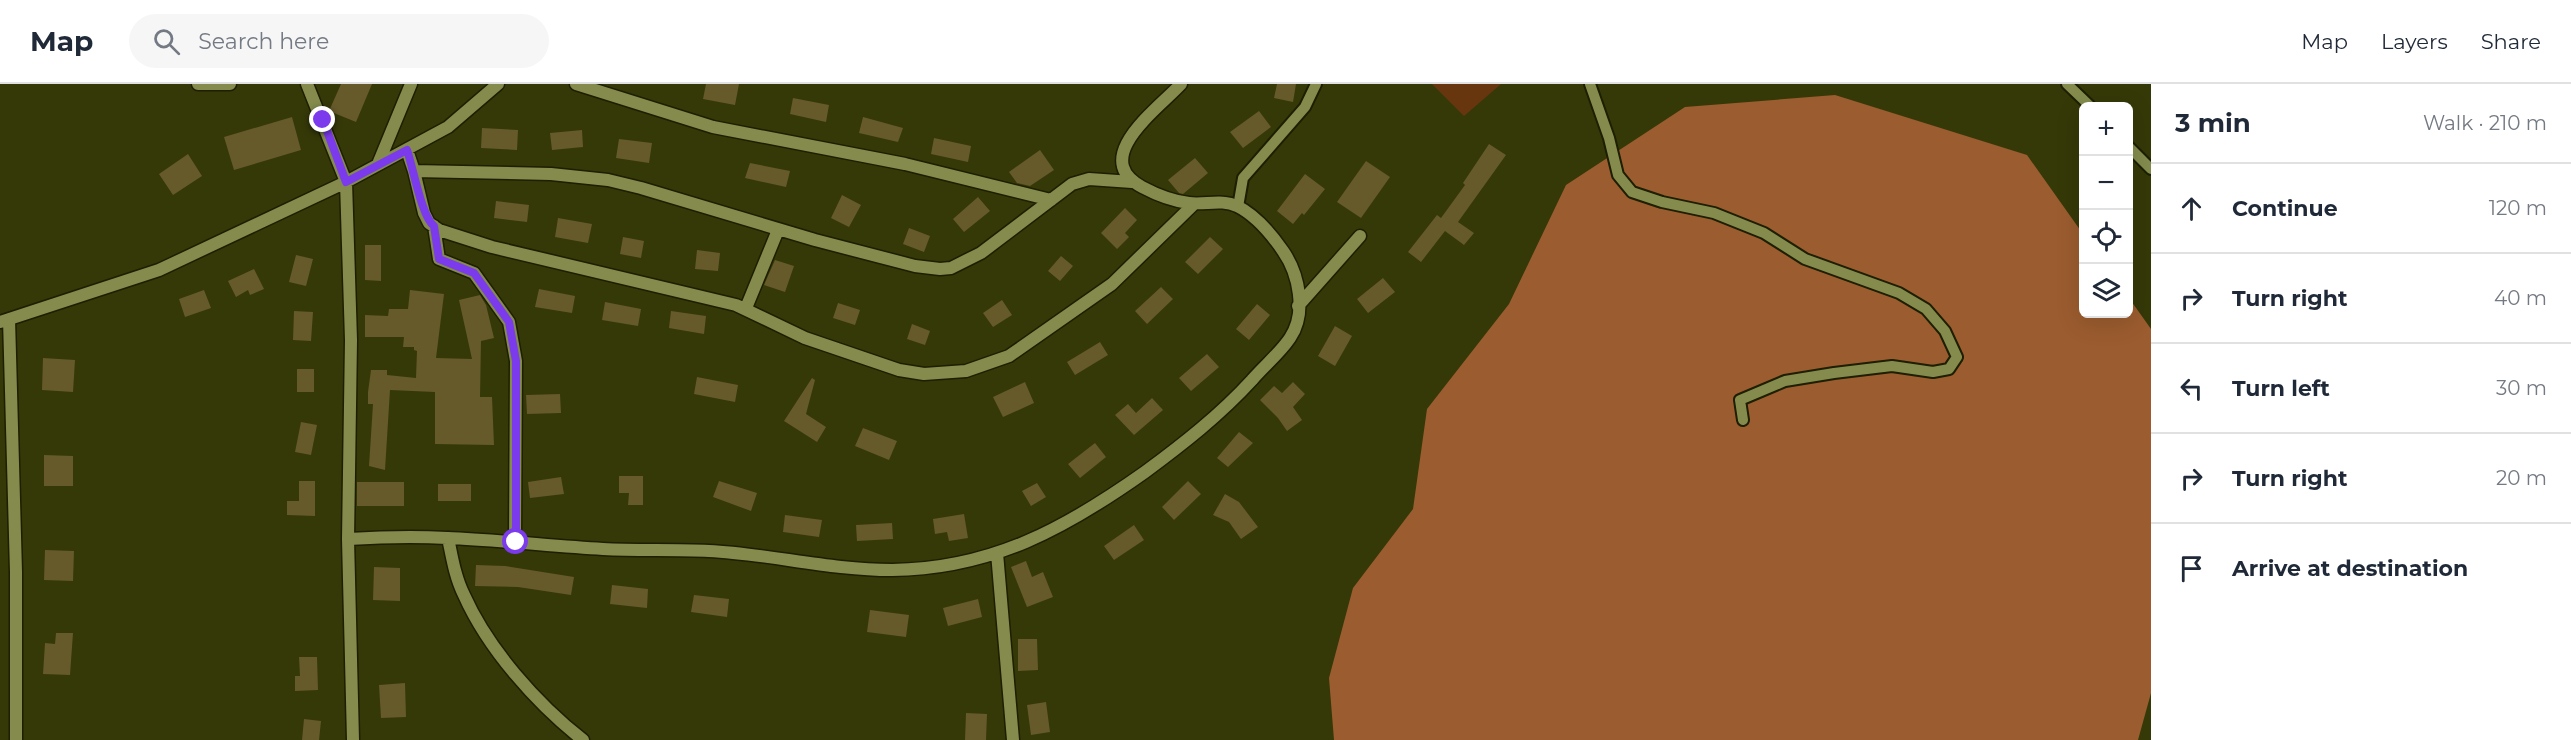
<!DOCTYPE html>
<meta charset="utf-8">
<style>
:root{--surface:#fff;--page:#f6f6f7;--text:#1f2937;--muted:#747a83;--line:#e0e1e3}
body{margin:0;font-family:Montserrat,sans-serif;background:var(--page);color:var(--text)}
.controls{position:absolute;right:18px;top:18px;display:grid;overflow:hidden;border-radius:9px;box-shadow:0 6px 24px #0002}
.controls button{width:54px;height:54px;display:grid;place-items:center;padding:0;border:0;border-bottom:2px solid var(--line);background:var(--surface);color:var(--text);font:30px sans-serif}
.stop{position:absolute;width:18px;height:18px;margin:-14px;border:4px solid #7c3aed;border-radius:50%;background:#fff}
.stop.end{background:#7c3aed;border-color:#fff;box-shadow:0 2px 6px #0008}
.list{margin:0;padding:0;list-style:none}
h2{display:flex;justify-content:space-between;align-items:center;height:78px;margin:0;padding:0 24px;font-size:26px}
h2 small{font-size:20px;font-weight:400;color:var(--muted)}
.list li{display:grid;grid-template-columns:39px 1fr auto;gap:18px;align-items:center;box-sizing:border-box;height:90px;padding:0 24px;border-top:2px solid var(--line)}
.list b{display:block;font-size:22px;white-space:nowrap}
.list em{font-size:20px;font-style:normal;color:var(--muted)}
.icon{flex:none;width:33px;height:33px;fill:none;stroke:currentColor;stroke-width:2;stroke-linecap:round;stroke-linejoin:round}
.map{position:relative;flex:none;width:2151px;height:656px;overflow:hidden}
header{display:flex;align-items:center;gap:36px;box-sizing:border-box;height:84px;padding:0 30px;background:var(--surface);border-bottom:2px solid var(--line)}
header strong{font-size:28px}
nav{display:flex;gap:33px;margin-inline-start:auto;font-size:21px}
.search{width:420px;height:54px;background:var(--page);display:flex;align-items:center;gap:15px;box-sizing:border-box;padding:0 21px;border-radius:33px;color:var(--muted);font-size:22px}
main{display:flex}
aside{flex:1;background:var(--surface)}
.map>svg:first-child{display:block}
.green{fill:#68360e}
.forest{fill:#9b5c2f}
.building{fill:#66592a}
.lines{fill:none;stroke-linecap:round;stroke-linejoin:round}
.service-casing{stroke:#1d1f00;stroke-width:14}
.minor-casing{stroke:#1d1f00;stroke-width:15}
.service{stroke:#848b4d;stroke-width:10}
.minor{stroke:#848b4d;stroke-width:12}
.route{stroke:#7c3aed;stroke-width:8}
</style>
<header>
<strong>Map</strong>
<div class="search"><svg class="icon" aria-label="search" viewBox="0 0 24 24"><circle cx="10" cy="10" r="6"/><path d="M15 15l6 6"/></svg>Search here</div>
<nav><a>Map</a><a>Layers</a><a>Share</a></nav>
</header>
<main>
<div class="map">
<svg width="2151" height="656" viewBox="0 0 2151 656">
<rect width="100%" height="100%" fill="#353908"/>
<path class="green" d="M 1432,0 L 1501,0 L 1464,32 Z"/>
<path class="forest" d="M 1835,11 L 2027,71 L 2083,150 L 2084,230 L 2128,230 L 2129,214 L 2151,245 L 2151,609 L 2138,656 L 1334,656 L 1329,594 L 1353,504 L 1413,425 L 1427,325 L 1509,220 L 1566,101 L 1685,23 Z"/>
<path class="building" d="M 341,0 L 372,0 L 356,38 L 329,27 Z
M 706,0 L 739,0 L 735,21 L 703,15 Z
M 1277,0 L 1296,0 L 1293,18 L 1274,14 Z
M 793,14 L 829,21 L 826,38 L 790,30 Z
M 1259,27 L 1271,43 L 1243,64 L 1230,48 Z
M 292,33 L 301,66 L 234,86 L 224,53 Z
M 863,33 L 903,44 L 898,58 L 859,49 Z
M 482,44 L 518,46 L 517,66 L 481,64 Z
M 582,46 L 583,63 L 552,66 L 550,49 Z
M 934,54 L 971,62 L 968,78 L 931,70 Z
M 619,55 L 652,59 L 649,79 L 616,74 Z
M 1489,60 L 1506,71 L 1458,138 L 1474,149 L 1464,161 L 1445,147 L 1421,178 L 1408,168 L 1437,131 L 1441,134 L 1465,101 L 1463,99 Z
M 1040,66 L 1054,86 L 1030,102 L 1017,99 L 1009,88 Z
M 188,70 L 202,92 L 173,111 L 159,90 Z
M 1195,74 L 1208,89 L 1183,110 L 1179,109 L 1168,96 Z
M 1366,77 L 1390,93 L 1361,134 L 1337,118 Z
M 750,79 L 790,87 L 786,103 L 745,94 Z
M 1305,90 L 1325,105 L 1304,131 L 1302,129 L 1293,140 L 1277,127 Z
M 842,111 L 861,121 L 849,143 L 831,134 Z
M 978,113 L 990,127 L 964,148 L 953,135 Z
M 496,117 L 529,121 L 527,138 L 494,134 Z
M 1125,124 L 1137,136 L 1125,149 L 1129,153 L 1117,165 L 1101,149 Z
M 558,134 L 592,140 L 588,159 L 555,153 Z
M 909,144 L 930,152 L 924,168 L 903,160 Z
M 623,153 L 644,157 L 641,174 L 620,170 Z
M 1210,153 L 1223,165 L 1198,190 L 1185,178 Z
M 365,161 L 381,161 L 381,197 L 365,196 Z
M 697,166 L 720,169 L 718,187 L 695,185 Z
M 296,171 L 313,175 L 306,202 L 289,198 Z
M 1061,172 L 1073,182 L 1060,197 L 1048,187 Z
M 775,176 L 794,182 L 785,208 L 764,201 Z
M 254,185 L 264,205 L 250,211 L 248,206 L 236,213 L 228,197 Z
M 1383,194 L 1395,208 L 1368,229 L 1357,215 Z
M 1161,203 L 1173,215 L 1147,240 L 1135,227 Z
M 539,205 L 575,212 L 572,229 L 535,223 Z
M 204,206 L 211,224 L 185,233 L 179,215 Z
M 410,206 L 444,210 L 436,274 L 472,275 L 459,216 L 480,211 L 486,221 L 494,254 L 481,257 L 480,313 L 492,313 L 494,361 L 435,360 L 435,308 L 390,306 L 385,386 L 369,382 L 373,320 L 368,320 L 368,308 L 371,286 L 387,286 L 387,291 L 416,294 L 417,267 L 414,266 L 414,263 L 403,263 L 404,253 L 365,253 L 365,231 L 388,232 L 389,225 L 408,225 Z
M 1002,216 L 1012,231 L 993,243 L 983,229 Z
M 605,218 L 641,225 L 638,242 L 602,236 Z
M 838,219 L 860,226 L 855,241 L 833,234 Z
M 1257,220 L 1270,231 L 1249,256 L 1236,245 Z
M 294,227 L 313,228 L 311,257 L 293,256 Z
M 671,227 L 706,232 L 704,250 L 669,244 Z
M 912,240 L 930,247 L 925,261 L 907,255 Z
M 1335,242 L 1352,252 L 1335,282 L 1318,272 Z
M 1100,258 L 1108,271 L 1075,291 L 1067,278 Z
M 1207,270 L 1219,283 L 1191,307 L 1179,294 Z
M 43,274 L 75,276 L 73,308 L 42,306 Z
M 297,285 L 314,285 L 314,308 L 297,308 Z
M 697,293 L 738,301 L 735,318 L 694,310 Z
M 812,294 L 815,296 L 806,330 L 826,343 L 817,358 L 784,337 Z
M 1025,298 L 1034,319 L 1003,333 L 993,313 Z
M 1293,298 L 1305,310 L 1293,323 L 1302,336 L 1287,347 L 1278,334 L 1260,316 L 1274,302 L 1282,309 Z
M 560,310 L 561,329 L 527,330 L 526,311 Z
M 1152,314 L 1163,326 L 1134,351 L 1115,331 L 1128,320 L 1136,329 Z
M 301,338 L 317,341 L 311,371 L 295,368 Z
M 863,344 L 897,357 L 889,376 L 855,362 Z
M 1239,348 L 1253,359 L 1228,383 L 1217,374 Z
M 1095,359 L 1106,373 L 1080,394 L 1068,380 Z
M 44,371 L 73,372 L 73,402 L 44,402 Z
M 619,392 L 643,392 L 643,421 L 628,421 L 629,409 L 619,409 Z
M 561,393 L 564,410 L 530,414 L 528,398 Z
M 299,397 L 315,397 L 315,432 L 287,431 L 287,417 L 299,417 Z
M 719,397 L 757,409 L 751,427 L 713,413 Z
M 1188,397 L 1201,410 L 1174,436 L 1162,423 Z
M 357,398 L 404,398 L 404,422 L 357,422 Z
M 1037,399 L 1046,413 L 1031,422 L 1022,407 Z
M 438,400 L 471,400 L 471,417 L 438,417 Z
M 1225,410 L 1239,418 L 1258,443 L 1241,455 L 1229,438 L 1213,431 Z
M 964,430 L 968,454 L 949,457 L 947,448 L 935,450 L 933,435 Z
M 785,431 L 822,436 L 819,453 L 783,448 Z
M 892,439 L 893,455 L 857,457 L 856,441 Z
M 1134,441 L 1144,456 L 1114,476 L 1104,462 Z
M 45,466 L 74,467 L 73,497 L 44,496 Z
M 1026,477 L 1032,493 L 1043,488 L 1053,513 L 1027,523 L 1011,483 Z
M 476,481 L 505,482 L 574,493 L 571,511 L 518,503 L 475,502 Z
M 374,483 L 400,484 L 400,517 L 373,516 Z
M 612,501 L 648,505 L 647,524 L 610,520 Z
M 694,511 L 729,515 L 727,533 L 691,528 Z
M 978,515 L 982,533 L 948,542 L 943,524 Z
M 870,526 L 909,531 L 906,553 L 867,548 Z
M 56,549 L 73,549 L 70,591 L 43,590 L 45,559 L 55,560 Z
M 1018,555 L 1037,555 L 1038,586 L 1018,587 Z
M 299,573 L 317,573 L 318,606 L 295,607 L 295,592 L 300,592 Z
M 405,599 L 406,633 L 381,634 L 379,601 Z
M 1046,618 L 1050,648 L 1031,651 L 1027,621 Z
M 966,629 L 987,630 L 986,656 L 965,656 Z
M 304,635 L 321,637 L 319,656 L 302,656 Z"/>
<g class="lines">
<g class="service-casing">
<path id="service" d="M 1590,0 L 1609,54 L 1618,91 L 1632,108 L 1662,118 L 1714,129 L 1764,149 L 1805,175 L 1899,209 L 1926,225 L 1945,247 L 1957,273 L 1949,285 L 1933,288 L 1892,282 L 1834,289 L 1785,297 L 1740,316 L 1743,336
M 2067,0 L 2090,22
M 2128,62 L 2151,85
M 1238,123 L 1243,94 L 1305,23 L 1316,0"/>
</g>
<g class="minor-casing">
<path id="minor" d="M 198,0 L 230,0
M 307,0 L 346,98 L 351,256 L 348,455 L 353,656
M 576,0 L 713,43 L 905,80 L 1051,116
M 407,66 L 414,87 L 424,129 L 429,139 L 439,146 L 492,163 L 736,221 L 805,254 L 899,286 L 924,290 L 966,287 L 1009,272 L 1112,200 L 1194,120
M 378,80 L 411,0
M 414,87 L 551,90 L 608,96 L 641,104 L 815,156 L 915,182 L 940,185 L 951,184 L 981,169 L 1072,100 L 1089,95 L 1132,98
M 434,142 L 439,175 L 474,189 L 509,238 L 516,277 L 515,458
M 1298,222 L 1360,152
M 746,224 L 778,146
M 9,235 L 16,488 L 16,656
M 0,238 L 159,186 L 346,98 L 448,43 L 498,0
M 448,454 C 452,473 455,493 464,511 C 488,565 537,620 583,656
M 348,455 C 381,453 414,452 447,454 C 499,456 551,462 603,465 C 638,467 673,465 709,467 C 770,470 830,486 892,486 C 992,485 1066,444 1145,388 C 1183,360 1220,331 1252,296 C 1264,282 1280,269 1290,254 C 1307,229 1299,190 1283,167 C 1272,151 1255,131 1237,122 C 1222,115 1205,121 1189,119 C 1172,117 1157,111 1142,103 C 1088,74 1159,24 1181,0
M 997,469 L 1013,656"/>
</g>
<use href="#service" class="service"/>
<use href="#minor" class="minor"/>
</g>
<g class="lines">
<path class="route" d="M 323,36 L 346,98 L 407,66 C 413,83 422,134 434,142 L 439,175 L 474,189 L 509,238 L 516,277 L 516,458"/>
</g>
</svg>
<div class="controls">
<button>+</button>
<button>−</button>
<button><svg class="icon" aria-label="locate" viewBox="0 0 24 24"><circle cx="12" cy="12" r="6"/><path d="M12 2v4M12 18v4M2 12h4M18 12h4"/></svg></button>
<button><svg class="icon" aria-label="layers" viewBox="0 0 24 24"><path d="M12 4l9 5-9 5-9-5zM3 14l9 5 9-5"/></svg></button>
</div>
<div class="stop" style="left:516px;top:458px"></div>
<div class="stop end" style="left:323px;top:36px"></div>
</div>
<aside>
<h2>3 min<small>Walk · 210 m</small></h2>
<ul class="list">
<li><svg class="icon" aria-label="ahead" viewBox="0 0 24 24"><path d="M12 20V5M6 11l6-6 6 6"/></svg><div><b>Continue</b></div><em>120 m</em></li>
<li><svg class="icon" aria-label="right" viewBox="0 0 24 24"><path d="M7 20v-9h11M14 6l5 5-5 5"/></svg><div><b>Turn right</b></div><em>40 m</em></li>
<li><svg class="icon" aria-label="left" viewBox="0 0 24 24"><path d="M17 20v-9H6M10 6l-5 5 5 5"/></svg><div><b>Turn left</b></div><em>30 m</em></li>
<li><svg class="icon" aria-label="right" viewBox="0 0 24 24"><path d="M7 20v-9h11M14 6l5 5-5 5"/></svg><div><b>Turn right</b></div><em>20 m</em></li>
<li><svg class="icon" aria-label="arrive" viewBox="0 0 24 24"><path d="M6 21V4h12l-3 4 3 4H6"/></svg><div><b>Arrive at destination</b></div></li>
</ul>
</aside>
</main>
